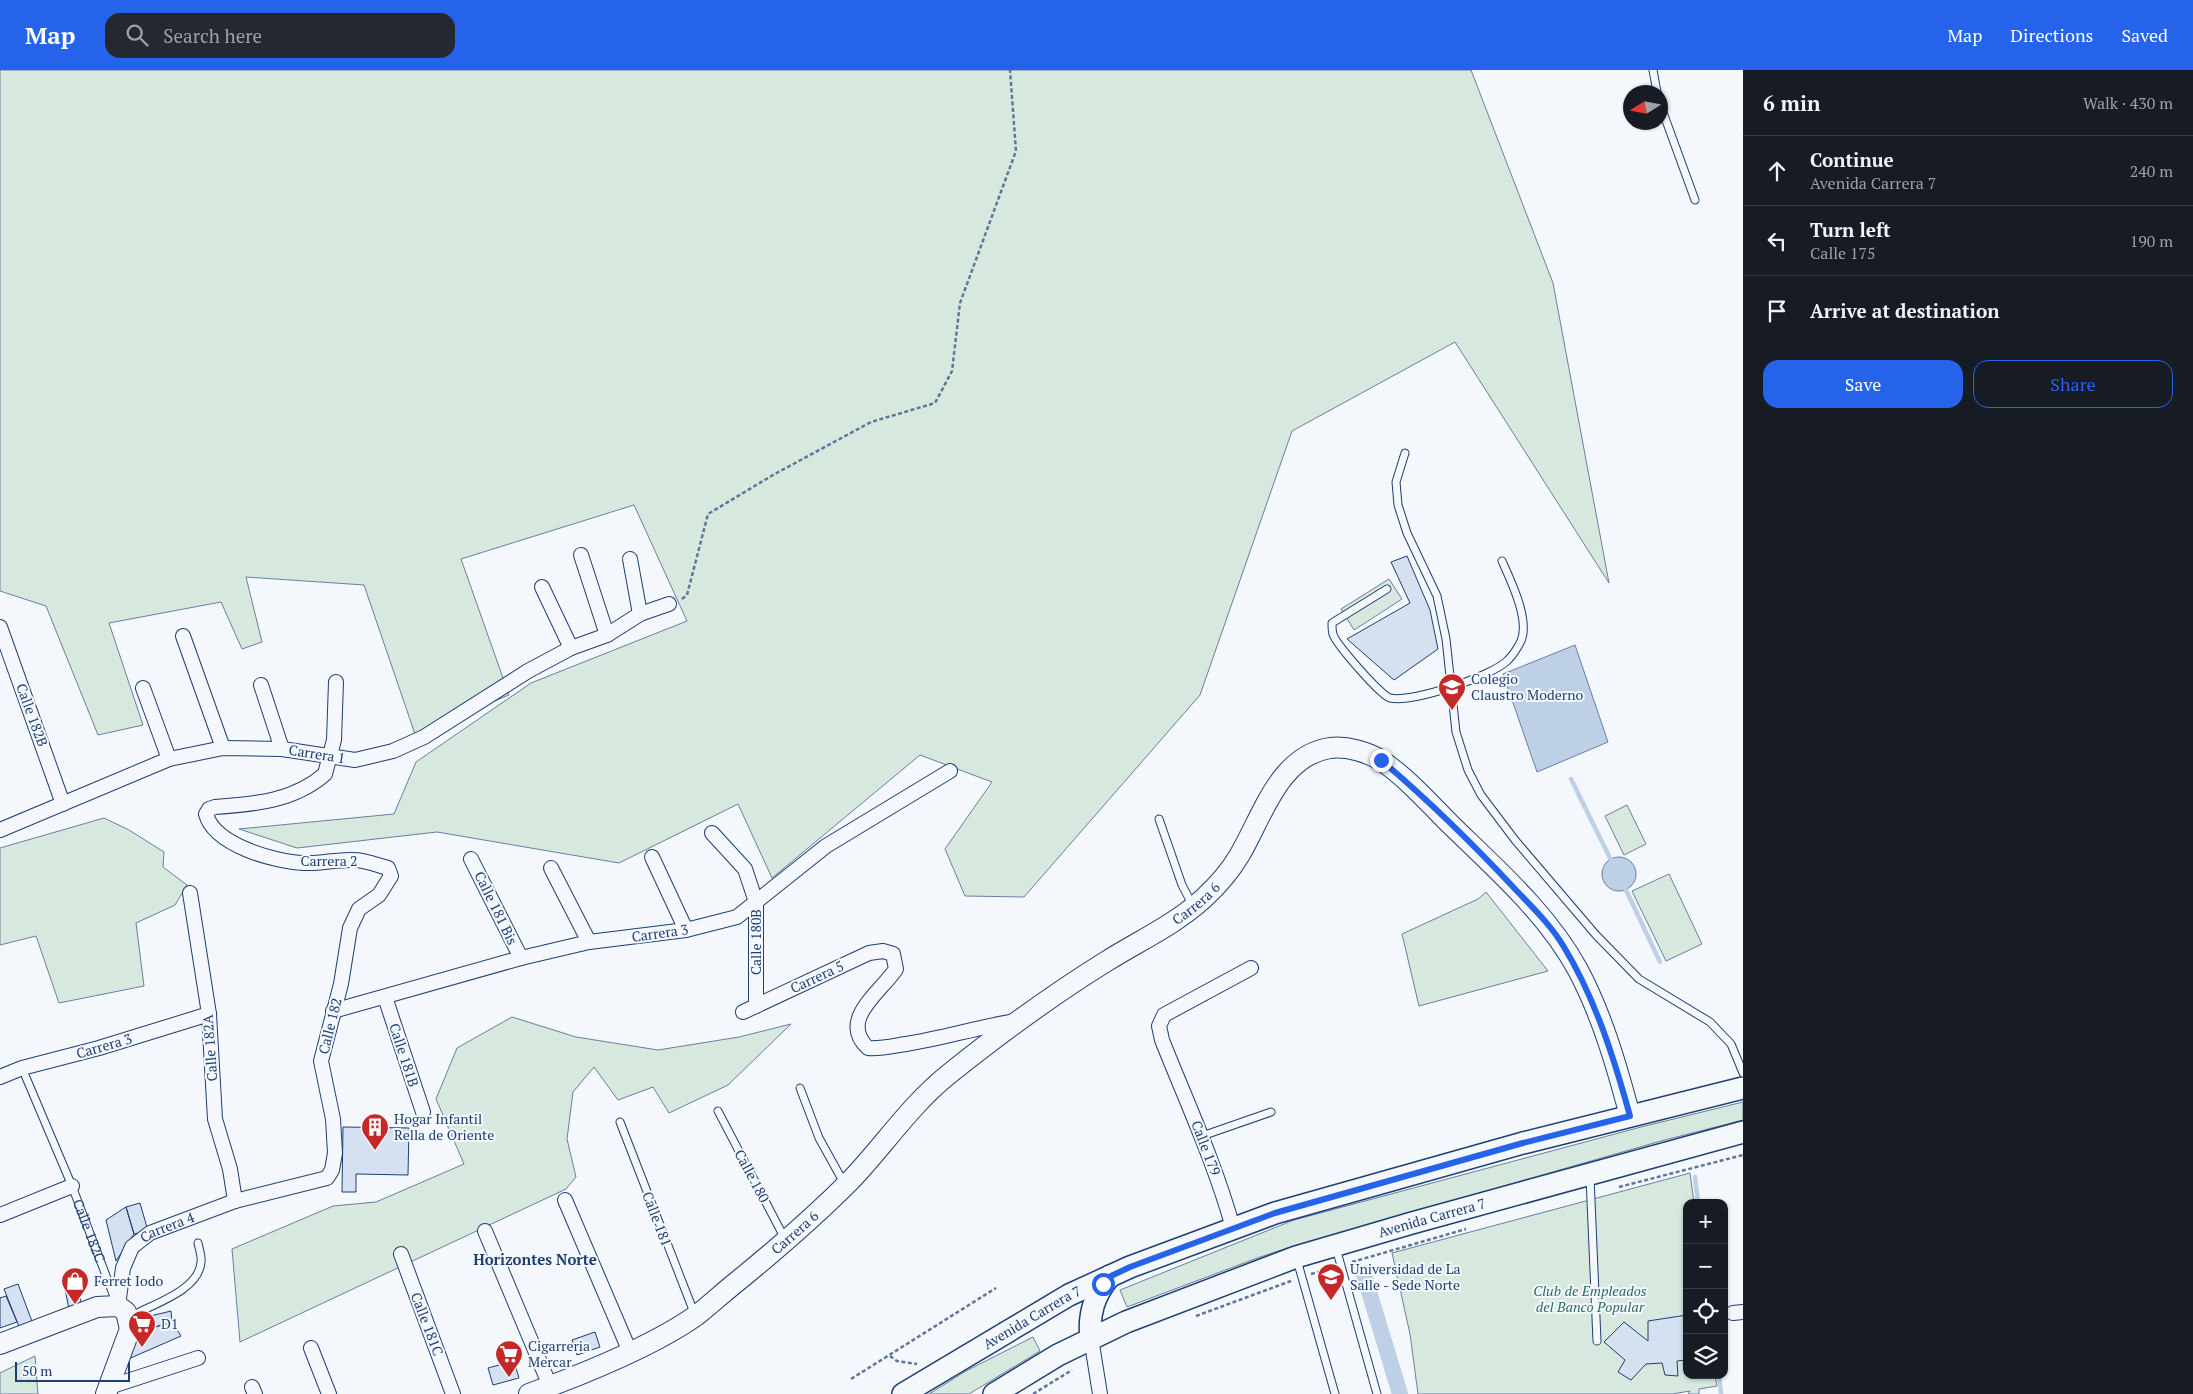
<!DOCTYPE html>
<meta charset="utf-8">
<style>
:root{--surface:#171b24;--page:#242831;--text:#f1f3f6;--muted:#9ea1a6;--line:#363941;--accent:#2563eb}
body{margin:0;font-family:"PT Serif",serif;background:var(--page);color:var(--text)}
.controls{position:absolute;right:15px;bottom:15px;display:grid;overflow:hidden;border-radius:10px;box-shadow:0 1px 4px #0004}
.controls button{width:45px;height:45px;display:grid;place-items:center;padding:0;border:0;border-bottom:1px solid var(--line);background:var(--surface);color:var(--text);font:25px sans-serif}
.compass{position:absolute;left:1623px;top:15px;width:45px;height:45px;border-radius:50%;background:var(--surface);box-shadow:0 1px 4px #0004;rotate:259deg}
.scale{position:absolute;left:15px;bottom:12px;width:115px;box-sizing:border-box;padding-left:5px;border:2px solid #1d3f73;border-top:0;font-size:14px;line-height:18px;white-space:nowrap;color:#1d3f73;-webkit-text-stroke:4px #f4f7fb;paint-order:stroke}
.stop{position:absolute;width:15px;height:15px;margin:-11px;border:4px solid #2563eb;border-radius:50%;background:#fff}
.stop.end{background:#2563eb;border-color:#fff;box-shadow:0 1px 5px #0008}
.list{margin:0;padding:0;list-style:none}
h2{display:flex;justify-content:space-between;align-items:center;height:65px;margin:0;padding:0 20px;font-size:21px}
h2 small{font-size:16px;font-weight:400;color:var(--muted)}
.list li{display:grid;grid-template-columns:32px 1fr auto;gap:15px;align-items:center;box-sizing:border-box;height:70px;padding:0 20px;border-top:1px solid var(--line)}
.list b{display:block;font-size:19px;white-space:nowrap}
.list p{margin:0;font-size:16px;white-space:nowrap;color:var(--muted)}
.list em{font-size:16px;font-style:normal;color:var(--muted)}
.actions{display:flex;gap:10px;padding:15px 20px}
.actions a{flex:1;padding:11px 0;border:1px solid var(--accent);border-radius:15px;text-align:center;font-size:18px;color:var(--accent)}
.actions .main{background:var(--accent);color:#fff}
.icon{flex:none;width:28px;height:28px;fill:none;stroke:currentColor;stroke-width:2;stroke-linecap:round;stroke-linejoin:round}
.map{position:relative;flex:none;width:1743px;height:1324px;overflow:hidden}
header{display:flex;align-items:center;gap:30px;box-sizing:border-box;height:70px;padding:0 25px;background:var(--accent);color:#fff}
header strong{font-size:24px}
nav{display:flex;gap:28px;margin-inline-start:auto;font-size:18px}
.search{width:350px;height:45px;background:var(--page);display:flex;align-items:center;gap:12px;box-sizing:border-box;padding:0 18px;border-radius:15px;color:var(--muted);font-size:19px}
main{display:flex}
aside{flex:1;background:var(--surface)}
.map>svg:first-child{display:block}
.green{fill:#d7e8df;stroke:#687fa3}
.water{fill:#bed0e5;stroke:#687fa3}
.lines{fill:none;stroke-linecap:round;stroke-linejoin:round}
.stream{stroke:#bed0e5;stroke-width:4.5}
.canal{stroke:#bed0e5;stroke-width:16}
.building{fill:#d5e0f0;stroke:#1d3f73}
.lane-casing{stroke:#1d3f73;stroke-width:9}
.street-casing{stroke:#1d3f73;stroke-width:16}
.secondary-casing{stroke:#1d3f73;stroke-width:22}
.primary-casing{stroke:#1d3f73;stroke-width:24}
.path{stroke:#5e769c;stroke-width:2.5;stroke-dasharray:4 2.5;stroke-linecap:butt}
.lane{stroke:#f4f7fb;stroke-width:7}
.street{stroke:#f4f7fb;stroke-width:14}
.secondary{stroke:#f4f7fb;stroke-width:20}
.primary{stroke:#f4f7fb;stroke-width:21}
.route{stroke:#2563eb;stroke-width:6}
.labels{text-anchor:middle;stroke-width:4;stroke-linejoin:round;paint-order:stroke}
.poi-label{font-size:14px;fill:#1d3f73;stroke:#f4f7fb;text-anchor:start}
.street-label{font-size:14px;fill:#1d3f73;stroke:#f4f7fb}
.park-label{font-size:14px;font-style:italic;fill:#2c6c60;stroke:#f4f7fb}
.neighbourhood-label{font-size:15px;font-weight:bold;fill:#1d3f73;stroke:#f4f7fb}
</style>
<header>
<strong>Map</strong>
<div class="search"><svg class="icon" aria-label="search" viewBox="0 0 24 24"><circle cx="10" cy="10" r="6"/><path d="M15 15l6 6"/></svg>Search here</div>
<nav><a>Map</a><a>Directions</a><a>Saved</a></nav>
</header>
<main>
<div class="map">
<svg width="1743" height="1324" viewBox="0 0 1743 1324">
<rect width="100%" height="100%" fill="#f4f7fb"/>
<path class="green" d="M 0,0 L 1471,0 L 1553,213 L 1609,513 L 1455,272 L 1292,361 L 1200,625 L 1024,827 L 965,826 L 945,779 L 992,712 L 920,685 L 772,808 L 738,734 L 619,793 L 437,762 L 297,778 L 239,759 L 394,744 L 416,692 L 531,613 L 687,551 L 634,435 L 461,489 L 509,625 L 415,664 L 364,515 L 246,507 L 262,572 L 242,579 L 221,532 L 109,553 L 143,655 L 98,665 L 46,536 L 0,521 Z
M 1389,509 L 1402,529 L 1354,560 L 1341,539 Z
M 1627,735 L 1646,774 L 1624,785 L 1605,746 Z
M 104,748 L 129,760 L 164,782 L 163,797 L 187,815 L 175,835 L 136,853 L 144,916 L 59,933 L 36,866 L 0,875 L 0,778 Z
M 1669,804 L 1702,874 L 1666,891 L 1632,821 Z
M 1486,822 L 1548,901 L 1419,936 L 1402,864 L 1478,829 Z
M 512,947 L 576,967 L 658,980 L 739,967 L 791,954 L 728,1015 L 669,1043 L 653,1017 L 618,1030 L 594,997 L 573,1022 L 567,1069 L 576,1107 L 566,1119 L 240,1272 L 232,1179 L 333,1136 L 376,1132 L 464,1094 L 436,1029 L 457,978 Z
M 1743,1032 L 1743,1050 L 1661,1071 L 1297,1175 L 1260,1187 L 1127,1237 L 1120,1220 L 1294,1150 L 1641,1057 Z
M 1690,1103 L 1694,1133 L 1687,1133 L 1687,1305 L 1715,1305 L 1717,1316 L 1699,1319 L 1699,1324 L 1688,1324 L 1690,1321 L 1672,1324 L 1418,1324 L 1410,1264 L 1392,1183 Z
M 1033,1267 L 1040,1281 L 969,1324 L 929,1324 L 966,1301 Z
M 35,1286 L 38,1324 L 0,1324 L 0,1303 Z"/>
<path class="water" d="M 1575,575 L 1608,672 L 1537,702 L 1503,604 Z
M1602 804a17 17 0 1 1 34 0a17 17 0 1 1-34 0Z"/>
<g class="lines">
<path class="stream" d="M 1571,709 L 1611,790
M 1626,820 L 1660,892
M 1695,1107 L 1698,1133
M 1719,1305 L 1721,1324"/>
<path class="canal" d="M 1364,1205 L 1400,1324"/>
</g>
<path class="building" d="M 1407,486 L 1430,540 L 1438,579 L 1394,610 L 1347,569 L 1410,533 L 1391,492 Z
M 343,1057 L 409,1058 L 408,1105 L 356,1104 L 356,1122 L 342,1122 Z
M 140,1133 L 148,1161 L 134,1164 L 126,1137 Z
M 126,1137 L 134,1164 L 116,1191 L 106,1150 Z
M 77,1211 L 82,1237 L 69,1239 L 64,1214 Z
M 18,1214 L 33,1254 L 20,1259 L 4,1219 Z
M 6,1226 L 17,1252 L 0,1258 L 0,1228 Z
M 171,1241 L 172,1252 L 135,1263 L 134,1250 Z
M 1687,1245 L 1687,1290 L 1677,1291 L 1678,1306 L 1665,1305 L 1662,1293 L 1646,1294 L 1631,1310 L 1618,1302 L 1625,1290 L 1604,1272 L 1624,1252 L 1648,1271 L 1648,1251 Z
M 172,1252 L 181,1266 L 126,1290 L 135,1263 Z
M 595,1262 L 600,1277 L 577,1285 L 572,1270 Z
M 514,1291 L 519,1308 L 493,1315 L 488,1298 Z"/>
<g class="lines">
<g class="lane-casing">
<g id="lane">
<path d="M 1653,0 L 1657,22"/>
<path d="M 1660,34 L 1695,130"/>
<path d="M 1405,383 L 1396,412 L 1398,435 L 1407,463 L 1437,526 L 1446,569 L 1456,662 L 1468,700 L 1481,725 L 1515,770 L 1596,865 L 1639,909 L 1710,952 L 1731,974 L 1743,1003"/>
<path d="M 1387,519 L 1332,553 C 1332,556 1332,561 1333,564 C 1335,573 1382,627 1390,628 C 1412,633 1493,606 1508,590 C 1513,585 1518,577 1521,571 C 1530,550 1511,511 1502,491"/>
<path d="M 1159,749 L 1182,815 L 1192,834"/>
<path id="s1" d="M 22,998 L 72,1116 L 116,1232"/>
<path d="M 800,1018 L 819,1068 L 844,1113"/>
<path d="M 718,1041 L 785,1169"/>
<path d="M 620,1052 L 695,1245"/>
<path d="M 1202,1066 L 1271,1042"/>
<path d="M 1590,1107 L 1597,1271"/>
<path d="M 1336,1178 L 1377,1324"/>
<path d="M 1297,1190 L 1335,1324"/>
<path d="M 130,1247 C 152,1234 199,1221 201,1192 C 202,1186 199,1179 198,1173"/>
</g>
</g>
<g class="street-casing">
<g id="street">
<path d="M 581,485 L 607,565"/>
<path d="M 630,489 L 640,544"/>
<path d="M 542,517 L 571,578"/>
<path d="M 0,557 L 63,734"/>
<path d="M 183,566 L 223,678"/>
<path d="M 261,615 L 282,679"/>
<path d="M 143,618 L 169,689"/>
<path d="M 0,760 L 169,689 L 223,678 L 282,679 L 355,690 L 393,681 L 424,667 L 528,601 L 571,578 L 607,565 L 640,544 L 669,534"/>
<path d="M 712,763 L 745,799 L 756,832 L 756,936"/>
<path d="M 652,787 L 686,860"/>
<path d="M 471,789 L 521,888"/>
<path d="M 551,798 L 589,872"/>
<path d="M 190,823 L 209,944 L 215,1049 L 230,1099 L 235,1131"/>
<path d="M 385,927 L 423,1042"/>
<path d="M 333,941 L 521,888 L 589,872 L 686,860 L 737,847 L 826,776 L 950,701"/>
<path d="M 743,942 L 869,883 L 883,881 L 893,884 L 896,899 C 880,923 838,950 868,978 C 881,979 893,976 906,974 C 943,968 979,957 1016,951"/>
<path d="M 0,1007 L 22,998 L 99,978 L 209,944"/>
<path d="M 565,1130 L 630,1282"/>
<path d="M 0,1145 L 72,1116"/>
<path d="M 1233,1158 C 1215,1093 1187,1033 1162,970 L 1159,956 L 1164,945 L 1251,898"/>
<path d="M 485,1161 L 550,1316"/>
<path d="M 401,1184 L 453,1324"/>
<path id="s2" d="M 118,1236 L 123,1198 L 132,1177 L 150,1163 L 235,1131 L 327,1108 L 332,1100 L 335,1083 L 333,1049 L 321,991 L 341,914 L 350,858 L 359,839 L 379,825 L 391,806 L 388,798 C 377,795 365,790 354,790 C 337,789 321,794 304,793 C 275,792 214,775 206,744 L 209,739 L 215,737 C 256,734 294,731 325,704 L 334,670 L 336,612"/>
<path d="M 1733,1243 L 1743,1242"/>
<path d="M 1091,1268 L 1100,1324"/>
<path d="M 311,1278 L 329,1324"/>
<path d="M 109,1317 L 198,1288"/>
<path d="M 252,1317 L 255,1324"/>
</g>
</g>
<g class="secondary-casing">
<g id="secondary">
<path d="M 0,1274 L 97,1237 L 118,1236 L 126,1242 L 130,1259 L 106,1324"/>
<path id="s3" d="M 529,1324 C 581,1305 652,1277 697,1245 C 711,1234 725,1221 739,1210 C 777,1179 814,1147 849,1112 C 883,1077 910,1035 949,1004 C 999,964 1052,925 1107,891 C 1139,871 1176,854 1204,828 C 1218,815 1229,803 1239,786 C 1262,748 1278,686 1330,678 C 1347,676 1368,682 1382,691 C 1407,708 1429,733 1450,754 C 1496,799 1547,843 1578,900 C 1602,945 1617,997 1630,1046"/>
</g>
</g>
<g class="primary-casing">
<g id="primary">
<path d="M 1091,1268 C 1088,1244 1094,1225 1110,1206"/>
<path id="s4" d="M 903,1324 L 1069,1225 L 1130,1197 L 1275,1143 L 1523,1073 L 1743,1018"/>
<path id="s5" d="M 994,1324 L 1058,1285 L 1126,1252 L 1296,1187 L 1412,1153 L 1743,1062"/>
</g>
</g>
<path class="path" d="M 682,529 L 687,525 L 708,444 L 773,405 L 871,352 L 935,333 L 952,301 L 960,233 L 1016,81 L 1010,0
M 1619,1117 L 1743,1085
M 1352,1192 L 1466,1159
M 1311,1204 L 1332,1198
M 1196,1246 L 1291,1211
M 890,1286 L 897,1291 L 917,1294
M 851,1309 L 996,1218
M 1033,1324 L 1072,1300"/>
<use href="#lane" class="lane"/>
<use href="#street" class="street"/>
<use href="#secondary" class="secondary"/>
<use href="#primary" class="primary"/>
</g>
<g class="lines">
<path class="route" d="M 1103,1214 L 1111,1206 L 1130,1197 L 1275,1143 L 1523,1073 L 1630,1046 C 1614,988 1595,928 1564,877 C 1551,855 1532,837 1515,819 C 1473,774 1428,730 1381,690"/>
</g>
<defs>
<g id="school-pin" transform="scale(1.4375)"><path d="M0 17L-7.5 6A9.5 9.5 0 1 1 7.5 6Z" fill="#c62828" stroke="#f4f7fb"/><path d="M0-5L7-2L0 1L-7-2ZM-4 1L0 2.5L4 1V4Q0 6-4 4Z" fill="#fff"/></g>
<g id="building-pin" transform="scale(1.4375)"><path d="M0 17L-7.5 6A9.5 9.5 0 1 1 7.5 6Z" fill="#c62828" stroke="#f4f7fb"/><path d="M-4-6H4V6H1V3H-1V6H-4ZM-2.5-4.3h1.7v1.8h-1.7ZM.8-4.3h1.7v1.8H.8ZM-2.5-1h1.7V.8h-1.7ZM.8-1h1.7V.8H.8Z" fill="#fff"/></g>
<g id="university-pin" transform="scale(1.4375)"><path d="M0 17L-7.5 6A9.5 9.5 0 1 1 7.5 6Z" fill="#c62828" stroke="#f4f7fb"/><path d="M0-5L7-2L0 1L-7-2ZM-4 1L0 2.5L4 1V4Q0 6-4 4Z" fill="#fff"/></g>
<g id="shop-pin" transform="scale(1.4375)"><path d="M0 17L-7.5 6A9.5 9.5 0 1 1 7.5 6Z" fill="#c62828" stroke="#f4f7fb"/><path d="M-5-2.5h2.3a2.7 3.5 0 0 1 5.4 0H5L5.5 6h-11ZM-1.5-2.5h3a1.5 2.3 0 0 0-3 0Z" fill="#fff"/></g>
<g id="supermarket-pin" transform="scale(1.4375)"><path d="M0 17L-7.5 6A9.5 9.5 0 1 1 7.5 6Z" fill="#c62828" stroke="#f4f7fb"/><path d="M-6-5.5h2.5l.6 2H6L4.5 2H-2.5L-4.4-4H-6ZM-1.5 3.2a1.3 1.3 0 1 0 .1 0ZM3 3.2a1.3 1.3 0 1 0 .1 0Z" fill="#fff"/></g>
</defs>
<g fill-rule="evenodd">
<use href="#school-pin" x="1452" y="617"/>
<use href="#building-pin" x="375" y="1057"/>
<use href="#university-pin" x="1331" y="1207"/>
<use href="#shop-pin" x="75" y="1211"/>
<use href="#supermarket-pin" x="142" y="1254"/>
<use href="#supermarket-pin" x="509" y="1284"/>
</g>
<g class="labels">
<g class="poi-label">
<text x="1471" y="614">Colegio<tspan x="1471" dy="16">Claustro Moderno</tspan></text>
<text x="394" y="1054">Hogar Infantil<tspan x="394" dy="16">Rella de Oriente</tspan></text>
<text x="1350" y="1204">Universidad de La<tspan x="1350" dy="16">Salle - Sede Norte</tspan></text>
<text x="94" y="1216">Ferret Iodo</text>
<text x="161" y="1259">D1</text>
<text x="528" y="1281">Cigarreria<tspan x="528" dy="16">Mercar</tspan></text>
</g>
<g class="street-label">
<text transform="translate(32 645) rotate(70)" y="5">Calle 182B</text>
<text transform="translate(317 684) rotate(9)" y="5">Carrera 1</text>
<text x="329" y="796">Carrera 2</text>
<text dy="5" stroke="none"><textPath href="#s3" startOffset="836">Carrera 6</textPath></text>
<text transform="translate(496 838) rotate(64)" y="5">Calle 181 Bis</text>
<text transform="translate(660 863) rotate(-8)" y="5">Carrera 3</text>
<text transform="translate(756 872) rotate(-90)" y="5">Calle 180B</text>
<text transform="translate(817 907) rotate(-25)" y="5">Carrera 5</text>
<text transform="translate(330 956) rotate(-76)" y="5">Calle 182</text>
<text transform="translate(104 976) rotate(-16)" y="5">Carrera 3</text>
<text transform="translate(210 978) rotate(-94)" y="5">Calle 182A</text>
<text transform="translate(404 985) rotate(72)" y="5">Calle 181B</text>
<text transform="translate(1206 1078) rotate(69)" y="5">Calle 179</text>
<text transform="translate(752 1106) rotate(62)" y="5">Calle 180</text>
<text dy="5" stroke="none"><textPath href="#s5" startOffset="474">Avenida Carrera 7</textPath></text>
<text transform="translate(657 1149) rotate(69)" y="5">Calle 181</text>
<text dy="5" stroke="none"><textPath href="#s2" startOffset="102">Carrera 4</textPath></text>
<text dy="5" stroke="none"><textPath href="#s1" startOffset="176">Calle 182C</textPath></text>
<text dy="5" stroke="none"><textPath href="#s3" startOffset="314">Carrera 6</textPath></text>
<text dy="5" stroke="none"><textPath href="#s4" startOffset="150">Avenida Carrera 7</textPath></text>
<text transform="translate(427 1254) rotate(69)" y="5">Calle 181C</text>
</g>
<g class="park-label">
<text x="1590" y="1226">Club de Empleados<tspan x="1590" dy="16">del Banco Popular</tspan></text>
</g>
<g class="neighbourhood-label">
<text x="535" y="1195">Horizontes Norte</text>
</g>
</g>
</svg>
<div class="controls">
<button>+</button>
<button>−</button>
<button><svg class="icon" aria-label="locate" viewBox="0 0 24 24"><circle cx="12" cy="12" r="6"/><path d="M12 2v4M12 18v4M2 12h4M18 12h4"/></svg></button>
<button><svg class="icon" aria-label="layers" viewBox="0 0 24 24"><path d="M12 4l9 5-9 5-9-5zM3 14l9 5 9-5"/></svg></button>
</div>
<svg class="compass" viewBox="-18 -18 36 36"><path d="M0-13l5 13h-10z" fill="#e53935"/><path d="M0 13l5-13h-10z" fill="#9ea1a6"/></svg>
<div class="scale">50 m</div>
<div class="stop" style="left:1103px;top:1214px"></div>
<div class="stop end" style="left:1381px;top:690px"></div>
</div>
<aside>
<h2>6 min<small>Walk · 430 m</small></h2>
<ul class="list">
<li><svg class="icon" aria-label="ahead" viewBox="0 0 24 24"><path d="M12 20V5M6 11l6-6 6 6"/></svg><div><b>Continue</b><p>Avenida Carrera 7</p></div><em>240 m</em></li>
<li><svg class="icon" aria-label="left" viewBox="0 0 24 24"><path d="M17 20v-9H6M10 6l-5 5 5 5"/></svg><div><b>Turn left</b><p>Calle 175</p></div><em>190 m</em></li>
<li><svg class="icon" aria-label="arrive" viewBox="0 0 24 24"><path d="M6 21V4h12l-3 4 3 4H6"/></svg><div><b>Arrive at destination</b></div></li>
</ul>
<div class="actions"><a class="main">Save</a><a>Share</a></div>
</aside>
</main>
